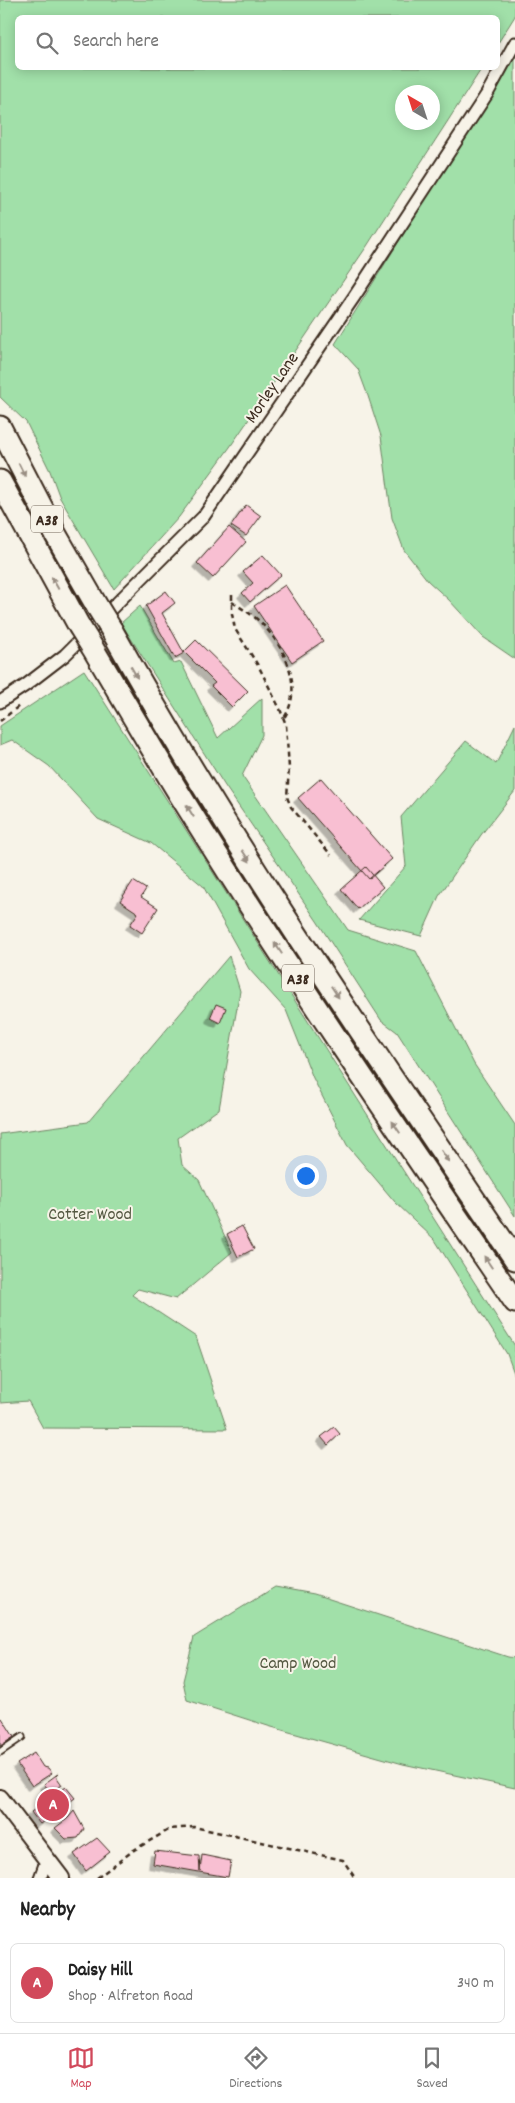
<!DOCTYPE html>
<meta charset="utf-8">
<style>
:root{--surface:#fff;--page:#f2f2f2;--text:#222;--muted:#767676;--line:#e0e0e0;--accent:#d1495b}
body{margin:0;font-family:Dekko,sans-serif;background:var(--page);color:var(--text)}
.compass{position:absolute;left:395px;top:85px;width:45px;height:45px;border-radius:50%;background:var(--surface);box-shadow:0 2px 12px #0003;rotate:321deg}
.you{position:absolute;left:305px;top:1175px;width:18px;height:18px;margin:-12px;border:4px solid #fff;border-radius:50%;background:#1a73e8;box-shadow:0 0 0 8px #1a73e833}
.badge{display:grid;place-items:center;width:32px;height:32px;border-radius:50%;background:var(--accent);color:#fff;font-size:16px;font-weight:700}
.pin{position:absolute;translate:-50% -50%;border:2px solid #fff;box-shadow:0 1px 5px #0006}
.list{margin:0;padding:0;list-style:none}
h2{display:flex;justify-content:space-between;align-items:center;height:65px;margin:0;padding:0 20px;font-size:21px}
h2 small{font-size:16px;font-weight:400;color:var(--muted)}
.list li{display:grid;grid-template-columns:32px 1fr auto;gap:15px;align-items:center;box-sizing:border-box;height:80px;margin:0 10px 10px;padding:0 10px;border:1px solid var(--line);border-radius:8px}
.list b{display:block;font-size:19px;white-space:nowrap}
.list p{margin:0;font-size:16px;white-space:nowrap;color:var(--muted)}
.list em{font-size:16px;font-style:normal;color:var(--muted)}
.icon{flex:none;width:28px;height:28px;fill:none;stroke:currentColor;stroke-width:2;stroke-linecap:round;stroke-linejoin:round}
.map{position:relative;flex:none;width:515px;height:1878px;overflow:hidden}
.search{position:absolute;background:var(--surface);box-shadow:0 2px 12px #0003;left:15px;right:15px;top:15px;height:55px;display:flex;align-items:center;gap:12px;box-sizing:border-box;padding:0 18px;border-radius:8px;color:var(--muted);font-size:19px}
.sheet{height:155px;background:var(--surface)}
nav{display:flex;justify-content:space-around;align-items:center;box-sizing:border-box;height:70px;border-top:1px solid var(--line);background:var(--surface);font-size:14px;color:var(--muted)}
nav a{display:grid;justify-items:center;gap:2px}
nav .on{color:var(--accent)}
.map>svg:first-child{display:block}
.green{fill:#a1e0a9;stroke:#6e8564;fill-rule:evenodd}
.building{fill:#f8bfd2;stroke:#3b2a1e;filter:url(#shadow)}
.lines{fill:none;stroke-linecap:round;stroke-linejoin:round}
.lane-casing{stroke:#3b2a1e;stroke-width:9}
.street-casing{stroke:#3b2a1e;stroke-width:15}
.secondary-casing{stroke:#3b2a1e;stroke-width:20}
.highway-casing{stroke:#3b2a1e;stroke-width:25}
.path{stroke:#3b2a1e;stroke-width:2.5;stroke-dasharray:5 4;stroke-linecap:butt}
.lane{stroke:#f7f3e8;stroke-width:5.5}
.street{stroke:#f7f3e8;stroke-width:11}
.secondary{stroke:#f7f3e8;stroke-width:16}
.highway{stroke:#f7f3e8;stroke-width:21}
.highway-bridge-casing{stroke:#3b2a1e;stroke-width:25;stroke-linecap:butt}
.highway-bridge{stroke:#f7f3e8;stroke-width:21}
.oneway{fill:#998e83}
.labels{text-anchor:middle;stroke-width:4;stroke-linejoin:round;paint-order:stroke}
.shield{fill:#f7f3e8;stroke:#73665b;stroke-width:1}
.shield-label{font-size:16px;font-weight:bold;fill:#3b2a1e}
.street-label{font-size:18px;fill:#3b2a1e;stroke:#f7f3e8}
.park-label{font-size:18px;fill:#545841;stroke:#f7f3e8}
</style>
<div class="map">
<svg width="515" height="1878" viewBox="0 0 515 1878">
<defs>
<filter id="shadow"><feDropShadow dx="-4.5" dy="4.5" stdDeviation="0" flood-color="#0004"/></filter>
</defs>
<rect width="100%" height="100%" fill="#f7f3e8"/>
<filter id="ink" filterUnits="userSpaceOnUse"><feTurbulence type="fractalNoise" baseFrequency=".02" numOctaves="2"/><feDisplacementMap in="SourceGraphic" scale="10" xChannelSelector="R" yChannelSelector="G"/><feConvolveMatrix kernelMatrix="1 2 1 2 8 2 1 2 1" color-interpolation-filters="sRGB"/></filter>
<g filter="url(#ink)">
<path class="green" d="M 0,0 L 515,0 L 515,16 L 498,43 L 498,18 L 18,18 L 18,68 L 482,68 L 367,246 L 230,447 L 179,517 L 114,589 L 60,498 L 50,471 L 26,422 L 0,397 ZM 402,92 L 432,92 L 432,122 L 402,122 Z
M 515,55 L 515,659 L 483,637 L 449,600 L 428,581 L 404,550 L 392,518 L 381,436 L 368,396 L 358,369 L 335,344 Z
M 140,606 L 174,664 L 181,662 L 218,738 L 262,698 L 262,735 L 242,776 L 348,930 L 416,951 L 474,1064 L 515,1125 L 515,1216 L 397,1032 L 381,1020 L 317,921 L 225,786 L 121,623 Z
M 84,670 L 515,1346 L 515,1376 L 507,1354 L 435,1240 L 395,1202 L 347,1145 L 313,1078 L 286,1010 L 249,969 L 203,886 L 151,843 L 98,819 L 49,766 L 12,740 L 0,745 L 0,726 Z
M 515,725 L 515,791 L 481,835 L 439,896 L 421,936 L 359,920 L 406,866 L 401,817 L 466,741 L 496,764 Z
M 229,956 L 240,991 L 219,1109 L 178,1138 L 182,1165 L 199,1180 L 232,1252 L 176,1299 L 138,1289 L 132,1295 L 196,1337 L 227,1429 L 43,1428 L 28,1401 L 1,1403 L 0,1401 L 0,1134 L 88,1122 Z
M 275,1587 L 314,1594 L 508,1657 L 515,1658 L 515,1788 L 403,1764 L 268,1726 L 187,1700 L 183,1681 L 194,1637 Z"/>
<path class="building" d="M 246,505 L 261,516 L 246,536 L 231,526 Z
M 229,527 L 246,542 L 213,578 L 197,563 Z
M 263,555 L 281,575 L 250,602 L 242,593 L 253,583 L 243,572 Z
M 285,585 L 323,641 L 292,662 L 254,606 Z
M 166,591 L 175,603 L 162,613 L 184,653 L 175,658 L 146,606 Z
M 196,640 L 248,691 L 232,707 L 211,686 L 215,683 L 184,652 Z
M 321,778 L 392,859 L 369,879 L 298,798 Z
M 366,867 L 383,887 L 358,909 L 341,889 Z
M 133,881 L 146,889 L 141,897 L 158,908 L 142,933 L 130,925 L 138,913 L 120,901 Z
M 216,1004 L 226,1008 L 220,1023 L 210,1018 Z
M 242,1226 L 254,1249 L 238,1257 L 227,1234 Z
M 334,1427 L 340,1434 L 328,1445 L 321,1437 Z
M 2,1718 L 14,1737 L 0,1746 L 0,1719 Z
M 34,1753 L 43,1767 L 48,1768 L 52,1773 L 32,1786 L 17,1764 Z
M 59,1773 L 56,1776 L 62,1785 L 51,1793 L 44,1784 Z
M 66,1787 L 75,1798 L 40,1824 L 31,1812 Z
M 64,1790 L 71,1799 L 55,1810 L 48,1801 Z
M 74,1811 L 84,1829 L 78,1838 L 66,1839 L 55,1828 L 68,1818 Z
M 97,1838 L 110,1852 L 86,1871 L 74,1854 Z
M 155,1851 L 199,1856 L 200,1871 L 202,1855 L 231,1861 L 228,1877 L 153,1864 Z"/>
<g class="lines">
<g class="lane-casing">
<path id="lane" d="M 0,1752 L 22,1737"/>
</g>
<g class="street-casing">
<path id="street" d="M 0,702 L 26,685 L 65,655 L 204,516 L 354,297 L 487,94 L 515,43
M 40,1878 L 47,1859"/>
</g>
<g class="secondary-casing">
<path id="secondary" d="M 0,1798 L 61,1878"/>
</g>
<g class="highway-casing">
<path id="highway" d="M 0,427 L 56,535 L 98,608
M 0,481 L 79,626
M 111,629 C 232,847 375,1053 515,1259
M 92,647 C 124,701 155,755 188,808 C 292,976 404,1139 515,1302"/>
</g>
<path class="path" d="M 232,595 L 232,614 L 235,629 L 259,667 L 280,709 L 286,725 L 289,768 L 287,797 L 291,807 L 331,855
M 232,602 C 241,608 250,613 258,620 C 283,643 305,685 284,718
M 0,721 L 19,706
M 97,1878 L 134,1850 L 170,1829 L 194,1827 L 343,1860 L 355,1878"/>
<use href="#lane" class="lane"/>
<use href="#street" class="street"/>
<use href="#secondary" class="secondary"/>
<use href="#highway" class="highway"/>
<g class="highway-bridge-casing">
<path id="highway-bridge" d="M 98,608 L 111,629
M 79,626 L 92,647"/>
</g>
<use href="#highway-bridge" class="highway-bridge"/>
</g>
<defs><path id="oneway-solid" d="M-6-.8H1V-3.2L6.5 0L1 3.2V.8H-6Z" transform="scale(1.25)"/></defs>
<g class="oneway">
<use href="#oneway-solid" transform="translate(22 470) rotate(63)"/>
<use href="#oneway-solid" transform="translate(55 583) rotate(-119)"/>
<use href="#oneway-solid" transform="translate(134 672) rotate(61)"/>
<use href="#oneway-solid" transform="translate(190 811) rotate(-122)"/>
<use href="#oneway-solid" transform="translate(246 856) rotate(57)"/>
<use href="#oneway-solid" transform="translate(278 948) rotate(-123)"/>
<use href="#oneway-solid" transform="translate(335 992) rotate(57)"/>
<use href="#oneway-solid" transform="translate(396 1127) rotate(-124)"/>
<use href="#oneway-solid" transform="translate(445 1156) rotate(56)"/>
<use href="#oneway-solid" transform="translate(488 1262) rotate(-124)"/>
</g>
</g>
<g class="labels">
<g class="shield">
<rect x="31" y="505.5" width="32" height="27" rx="4"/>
<rect x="282" y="964.5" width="32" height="27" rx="4"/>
</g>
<g class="shield-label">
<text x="47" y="525">A38</text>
<text x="298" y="984">A38</text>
</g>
<g class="street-label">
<text transform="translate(271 387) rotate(-56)" y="6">Morley Lane</text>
</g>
<g class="park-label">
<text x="90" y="1219">Cotter Wood</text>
<text x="298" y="1668">Camp Wood</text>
</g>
</g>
</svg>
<svg class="compass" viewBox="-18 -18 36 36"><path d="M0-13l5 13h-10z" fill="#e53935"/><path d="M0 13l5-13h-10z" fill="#767676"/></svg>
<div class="you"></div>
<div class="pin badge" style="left:53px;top:1805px">A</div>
<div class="search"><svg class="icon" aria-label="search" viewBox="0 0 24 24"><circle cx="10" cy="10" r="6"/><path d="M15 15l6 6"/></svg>Search here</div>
</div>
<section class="sheet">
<h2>Nearby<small></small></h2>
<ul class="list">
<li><span class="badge">A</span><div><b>Daisy Hill</b><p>Shop · Alfreton Road</p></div><em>340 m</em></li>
</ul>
</section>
<nav>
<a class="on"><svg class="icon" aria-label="map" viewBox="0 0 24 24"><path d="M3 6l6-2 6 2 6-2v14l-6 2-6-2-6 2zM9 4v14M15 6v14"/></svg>Map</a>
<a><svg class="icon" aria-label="directions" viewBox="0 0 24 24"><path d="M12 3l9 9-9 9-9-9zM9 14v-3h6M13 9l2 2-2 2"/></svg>Directions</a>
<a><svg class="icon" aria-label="saved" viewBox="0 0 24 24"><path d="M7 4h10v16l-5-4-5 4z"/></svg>Saved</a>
</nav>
